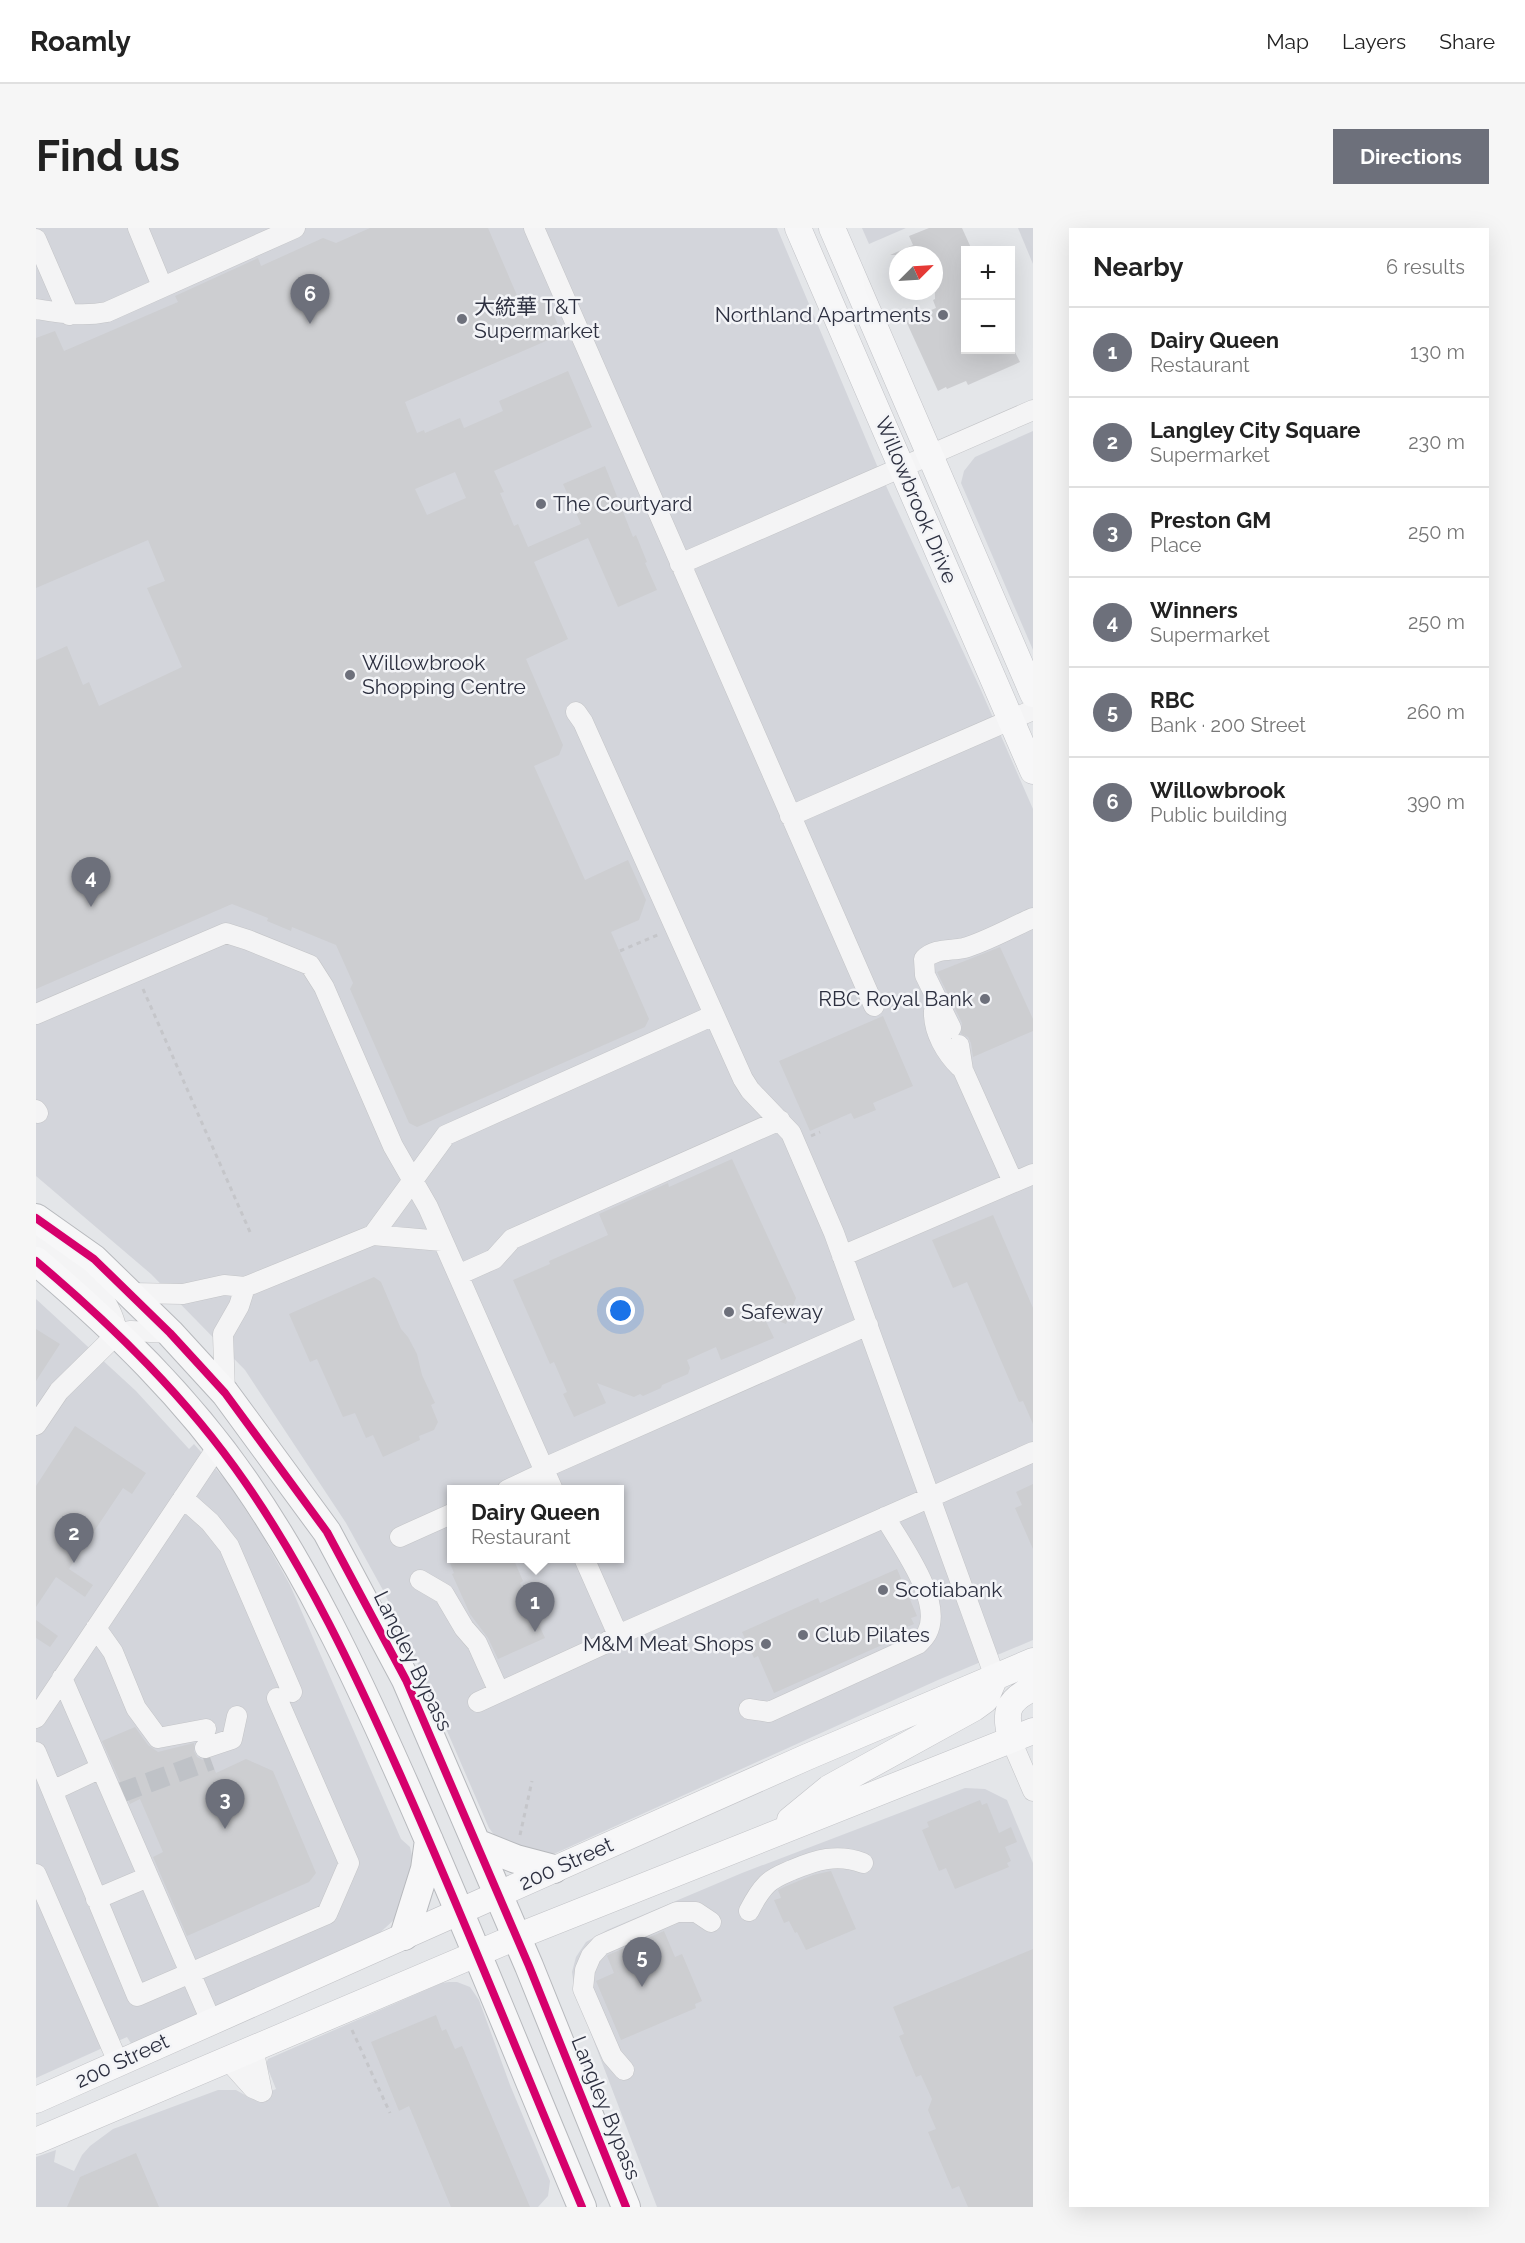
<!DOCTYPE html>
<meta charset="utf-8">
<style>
:root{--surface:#fff;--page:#f6f6f6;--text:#222;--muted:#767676;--line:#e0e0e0;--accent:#6d707b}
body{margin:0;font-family:Raleway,"Noto Sans SC",sans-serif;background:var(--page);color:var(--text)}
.controls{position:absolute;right:18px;top:18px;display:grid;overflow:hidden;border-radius:0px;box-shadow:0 6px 24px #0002}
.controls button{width:54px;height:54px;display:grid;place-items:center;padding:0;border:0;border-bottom:2px solid var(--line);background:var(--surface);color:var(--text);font:30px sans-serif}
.compass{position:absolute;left:853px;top:18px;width:54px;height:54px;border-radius:50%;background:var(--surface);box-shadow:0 6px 24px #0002;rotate:66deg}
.you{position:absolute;left:585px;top:1083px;width:21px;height:21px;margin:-15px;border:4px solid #fff;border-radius:50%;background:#1a73e8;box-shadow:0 0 0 9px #1a73e833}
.badge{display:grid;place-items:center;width:39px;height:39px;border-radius:50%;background:var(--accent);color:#fff;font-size:20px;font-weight:700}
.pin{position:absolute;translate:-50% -50px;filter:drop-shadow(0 2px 3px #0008)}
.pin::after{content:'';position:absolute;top:32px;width:21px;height:18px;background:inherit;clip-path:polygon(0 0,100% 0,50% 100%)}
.popup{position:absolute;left:411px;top:1257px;width:177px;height:78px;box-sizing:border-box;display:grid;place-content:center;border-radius:0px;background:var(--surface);filter:drop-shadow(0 2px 4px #0005);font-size:20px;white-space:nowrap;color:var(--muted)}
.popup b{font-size:22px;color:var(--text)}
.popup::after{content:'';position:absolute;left:50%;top:100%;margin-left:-12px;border:12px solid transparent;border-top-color:var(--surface)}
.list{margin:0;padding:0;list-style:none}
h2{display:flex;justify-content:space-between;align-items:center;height:78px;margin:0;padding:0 24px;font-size:26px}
h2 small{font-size:20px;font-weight:400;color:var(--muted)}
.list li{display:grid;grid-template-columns:39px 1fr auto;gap:18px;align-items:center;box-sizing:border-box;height:90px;padding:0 24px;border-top:2px solid var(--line)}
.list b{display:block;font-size:22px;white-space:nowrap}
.list p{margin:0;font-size:20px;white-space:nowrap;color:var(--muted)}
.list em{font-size:20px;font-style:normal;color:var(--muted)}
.map{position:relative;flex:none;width:997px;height:1979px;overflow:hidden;border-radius:0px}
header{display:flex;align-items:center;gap:36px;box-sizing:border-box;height:84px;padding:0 30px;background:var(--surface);border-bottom:2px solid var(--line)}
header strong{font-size:28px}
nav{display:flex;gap:33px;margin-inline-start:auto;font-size:21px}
.intro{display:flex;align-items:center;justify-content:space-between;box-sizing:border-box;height:144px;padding:0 36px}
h1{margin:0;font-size:42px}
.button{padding:15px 27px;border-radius:0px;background:var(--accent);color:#fff;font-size:21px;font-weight:700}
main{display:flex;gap:36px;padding:0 36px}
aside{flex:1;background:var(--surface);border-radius:0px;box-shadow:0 6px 24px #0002}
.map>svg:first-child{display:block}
.built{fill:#d3d5db;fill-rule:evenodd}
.building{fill:#cdced1;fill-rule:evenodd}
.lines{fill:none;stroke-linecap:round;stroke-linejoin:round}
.minor-tunnel{stroke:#bfc2c7;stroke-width:20;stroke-dasharray:20 10;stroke-linecap:butt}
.minor-casing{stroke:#c3c4c7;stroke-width:21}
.major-casing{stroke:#c1c2c6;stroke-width:27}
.highway-casing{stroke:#b7b9bd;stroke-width:30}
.path{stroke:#c5c6ca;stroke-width:3;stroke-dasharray:4.5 4.5;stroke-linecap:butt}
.minor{stroke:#f4f4f5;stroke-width:20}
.major{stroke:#f7f7f8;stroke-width:26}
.highway{stroke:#f7f7f8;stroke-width:28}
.cycleway-casing{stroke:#f3f4f7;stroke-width:11}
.cycleway{stroke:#d6006c;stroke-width:8}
.poi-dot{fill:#6d707b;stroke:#f3f4f7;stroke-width:2}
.labels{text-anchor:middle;stroke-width:5;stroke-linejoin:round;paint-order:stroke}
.poi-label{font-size:21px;fill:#2d3040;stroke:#f3f4f7;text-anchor:start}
.street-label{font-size:21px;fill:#2d3040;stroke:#f3f4f7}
</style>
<header>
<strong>Roamly</strong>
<nav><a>Map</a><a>Layers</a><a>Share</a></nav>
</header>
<div class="intro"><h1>Find us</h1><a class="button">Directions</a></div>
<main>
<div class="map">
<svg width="997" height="1979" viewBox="0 0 997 1979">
<rect width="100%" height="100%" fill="#e4e6e9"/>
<path class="built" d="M 0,0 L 741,0 L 845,247 L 944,460 L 997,581 L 997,1412 L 902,1452 L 520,1625 L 496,1627 L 465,1616 L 453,1600 L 386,1445 L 348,1364 L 310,1295 L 209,1142 L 115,1046 L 0,948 ZM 415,1262 L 583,1262 L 583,1330 L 415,1330 Z
M 826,0 L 870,0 L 833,16 Z
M 982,0 L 997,0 L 997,36 Z
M 997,203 L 997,422 L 925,255 L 928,243 L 939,229 Z
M 0,1071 L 100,1163 L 153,1221 L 158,1216 L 193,1256 L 226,1307 L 254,1357 L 365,1611 L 374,1619 L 379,1640 L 360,1690 L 337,1711 L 96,1817 L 91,1809 L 0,1850 Z
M 929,1560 L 949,1561 L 971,1572 L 997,1635 L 997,1979 L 621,1979 L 539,1764 L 536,1744 L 540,1729 L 550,1714 L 571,1702 L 706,1645 Z
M 413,1754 L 421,1754 L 434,1759 L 443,1772 L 474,1857 L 514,1953 L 512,1968 L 502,1979 L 0,1979 L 0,1929 L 20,1922 L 18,1934 L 38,1943 L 46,1927 L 54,1918 L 77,1901 L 182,1862 L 200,1862 L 216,1871 L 240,1861 L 230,1836 L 232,1831 L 406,1755 Z"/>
<path class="building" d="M 334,0 L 452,0 L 486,79 L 510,69 L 526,106 L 369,174 L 381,205 L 388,202 L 389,205 L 424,190 L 428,200 L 467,183 L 463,173 L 532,143 L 556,199 L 458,243 L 468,264 L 464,265 L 478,298 L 482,296 L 492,319 L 545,296 L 527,256 L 569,238 L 597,309 L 600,307 L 611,334 L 609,335 L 621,362 L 582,379 L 552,310 L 498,334 L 532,411 L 490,431 L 527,517 L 523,527 L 498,538 L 549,652 L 592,632 L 610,672 L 603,692 L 575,704 L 613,791 L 609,799 L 381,899 L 373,895 L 314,761 L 317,755 L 300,717 L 256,699 L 255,703 L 231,693 L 232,690 L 196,676 L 0,761 L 0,432 L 31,418 L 47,457 L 53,454 L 63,478 L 146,439 L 111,360 L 129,353 L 112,312 L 0,360 L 0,110 L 19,103 L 28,123 L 142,74 L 139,68 L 222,30 L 225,38 L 287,10 L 300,15 ZM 419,244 L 430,270 L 391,287 L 379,261 Z
M 893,0 L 926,0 L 936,22 L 930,22 L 930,122 L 978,122 L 984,134 L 932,157 L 930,153 L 911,161 L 910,159 L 902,163 L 870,93 L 900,80 L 897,72 L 899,71 L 898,27 L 854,27 L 877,17 L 873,8 Z
M 964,719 L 997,791 L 997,803 L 937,829 L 935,815 L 932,809 L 925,806 L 926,795 L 901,744 Z
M 847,788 L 877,858 L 837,875 L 840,882 L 818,891 L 815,885 L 774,903 L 743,833 Z
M 696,931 L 760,1070 L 750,1096 L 727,1087 L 738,1110 L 685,1132 L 680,1119 L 651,1132 L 654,1140 L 652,1146 L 626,1157 L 625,1160 L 607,1168 L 604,1166 L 598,1169 L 561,1155 L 570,1175 L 538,1189 L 527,1166 L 531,1164 L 518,1134 L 514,1136 L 477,1052 L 514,1036 L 513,1033 L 572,1007 L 563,986 L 632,955 L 633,959 Z
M 957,987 L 997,1080 L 997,1196 L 987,1173 L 983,1174 L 931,1054 L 917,1060 L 896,1012 Z
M 338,1049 L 345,1054 L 365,1101 L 372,1109 L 381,1126 L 386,1147 L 399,1175 L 395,1177 L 402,1194 L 398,1202 L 383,1208 L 384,1212 L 347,1229 L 337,1207 L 330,1210 L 319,1185 L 307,1189 L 281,1131 L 274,1134 L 253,1086 Z
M 0,1101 L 24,1116 L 0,1153 Z
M 39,1198 L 110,1245 L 96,1266 L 87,1260 L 33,1341 L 57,1357 L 49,1369 L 20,1349 L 0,1379 L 0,1258 Z
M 997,1256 L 997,1321 L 979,1280 L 986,1277 L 980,1264 Z
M 412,1330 L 477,1330 L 487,1353 L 484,1355 L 509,1410 L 462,1431 L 452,1410 L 434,1386 L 416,1346 L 418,1345 Z
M 861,1341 L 881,1388 L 875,1390 L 878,1396 L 871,1399 L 873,1405 L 738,1465 L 722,1428 L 718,1430 L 706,1404 L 782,1370 L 784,1375 Z
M 0,1392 L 22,1408 L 14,1419 L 0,1410 Z
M 99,1499 L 112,1517 L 122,1524 L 158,1515 L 158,1523 L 161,1529 L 167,1532 L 174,1531 L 180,1545 L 210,1531 L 237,1543 L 280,1645 L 273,1654 L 151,1708 L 117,1629 L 127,1624 L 104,1571 L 94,1576 L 66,1513 Z
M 944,1572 L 946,1577 L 951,1575 L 963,1605 L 975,1599 L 981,1614 L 969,1619 L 975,1633 L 971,1635 L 973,1639 L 919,1661 L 910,1640 L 903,1643 L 886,1602 L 893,1599 L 891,1594 Z
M 795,1643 L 820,1701 L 770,1722 L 761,1704 L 759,1705 L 753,1693 L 748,1695 L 738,1672 L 745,1670 L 742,1662 L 748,1659 L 777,1647 Z
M 628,1703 L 639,1729 L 646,1726 L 666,1773 L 659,1776 L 660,1780 L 585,1812 L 560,1753 L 578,1745 L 571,1728 L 572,1727 Z
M 997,1721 L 997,1979 L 932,1979 L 923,1958 L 916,1961 L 892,1904 L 900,1901 L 892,1882 L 896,1871 L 885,1847 L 880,1849 L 863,1808 L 868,1806 L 857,1779 Z
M 400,1787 L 406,1803 L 410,1801 L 419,1821 L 426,1818 L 494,1979 L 415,1979 L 373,1878 L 363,1883 L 335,1814 Z
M 100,1925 L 123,1979 L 31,1979 L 44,1949 Z"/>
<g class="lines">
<path class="minor-tunnel" d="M 84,1565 L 175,1532"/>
<g class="minor-casing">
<path id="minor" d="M 102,0 L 126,58
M 498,0 L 838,778
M 0,11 L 33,87
M 0,81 C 25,85 46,89 71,84 L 259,0
M 644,336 L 997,182
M 540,484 L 547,494 L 707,851 L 714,862 L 755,905 L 798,1005 L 959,1449
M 754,588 L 997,482
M 898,783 C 897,804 910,825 924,839
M 0,786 L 190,705 L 212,712 L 274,737 L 288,759 L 357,918 L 392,979 L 517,1262
M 915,800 L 889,747 L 888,731 C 899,720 915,723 928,720 C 950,714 976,699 997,690
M 923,817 L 927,842 L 977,954
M 0,882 L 2,885
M 0,1005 L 3,1011 C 35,1038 72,1059 81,1103
M 337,1007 L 410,907 L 678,787
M 806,1028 L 997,946
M 422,1047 L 458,1031 L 476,1011 L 744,892
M 95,1065 L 147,1066 L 188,1057 L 209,1059 L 337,1007 L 406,1013
M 189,1165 L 187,1106 L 203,1078 L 209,1059
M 0,1197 L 23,1163 L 82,1105 L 95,1103 L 134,1105
M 508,1240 L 832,1097
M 471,1262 L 509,1244
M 147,1270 L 174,1294 L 193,1318 L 256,1464
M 364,1309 L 415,1286
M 548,1330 L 582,1407
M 384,1352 L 408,1366 L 428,1400 L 441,1415 L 463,1464
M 60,1400 L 77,1424 L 100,1480 L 122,1510 L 170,1501
M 26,1450 L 175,1793
M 442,1474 L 566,1417 L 582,1407 L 997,1224
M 713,1481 L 733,1484 L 882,1416 C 885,1413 889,1409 891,1405 C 908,1373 864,1316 849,1289
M 0,1490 L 182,1218
M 975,1512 L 997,1563
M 169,1520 L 196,1511 L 201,1488
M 0,1524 L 101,1768 L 291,1686 L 313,1635 L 241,1470
M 16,1563 L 65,1540
M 0,1646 L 82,1834
M 60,1671 L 112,1649
M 713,1683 C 718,1673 723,1664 731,1656 C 738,1649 747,1646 756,1642 C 780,1632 801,1625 827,1635
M 217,1820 L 226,1864
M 191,1831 L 217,1860 L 226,1864
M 588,1842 L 576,1828 L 547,1761 L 549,1742 L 555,1728 L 565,1717 L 641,1684 L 660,1684 L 675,1694"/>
</g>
<g class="major-casing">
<path id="major" d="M 762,0 L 997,543
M 796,0 L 997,466
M 975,1512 C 969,1484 969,1474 997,1460
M 754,1592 L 793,1560 L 938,1480 L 949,1472 L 959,1449
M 0,1872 L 771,1529 L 997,1433
M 0,1913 L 480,1709 L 997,1503"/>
</g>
<g class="highway-casing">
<path id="highway" d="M 0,990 L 58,1031 L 134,1105 L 189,1165 L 291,1304 L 370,1452 L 493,1738 L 590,1979
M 0,1033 C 78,1099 151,1170 209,1254 C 272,1345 318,1443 363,1544 C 427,1687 485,1834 546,1979
M 440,1615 L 480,1631 L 518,1641
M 368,1708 L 389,1641 L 393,1612"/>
</g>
<path class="path" d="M 584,723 L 624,706
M 107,761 L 214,1004
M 775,908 L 784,904
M 484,1607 L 496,1553
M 316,1802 L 354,1885"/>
<use href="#minor" class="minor"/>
<use href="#major" class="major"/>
<use href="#highway" class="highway"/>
<g class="cycleway-casing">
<path id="cycleway" d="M 0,990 L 58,1031 L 134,1105 L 189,1165 L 291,1304 L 370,1452 L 493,1738 L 590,1979
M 0,1033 C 78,1099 151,1170 209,1254 C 272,1345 318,1443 363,1544 C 427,1687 485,1834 546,1979"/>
</g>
<use href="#cycleway" class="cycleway"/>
</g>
<g class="poi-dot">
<circle cx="907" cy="87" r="6"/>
<circle cx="426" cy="91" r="6"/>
<circle cx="505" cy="276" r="6"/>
<circle cx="314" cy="447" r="6"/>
<circle cx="949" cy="771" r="6"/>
<circle cx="693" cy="1084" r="6"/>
<circle cx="847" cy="1362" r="6"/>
<circle cx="767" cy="1407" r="6"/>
<circle cx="730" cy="1416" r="6"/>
</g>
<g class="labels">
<g class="poi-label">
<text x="438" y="86">大統華 T&amp;T<tspan x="438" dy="24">Supermarket</tspan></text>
<text x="895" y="94" text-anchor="end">Northland Apartments</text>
<text x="517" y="283">The Courtyard</text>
<text x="326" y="442">Willowbrook<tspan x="326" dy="24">Shopping Centre</tspan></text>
<text x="937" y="778" text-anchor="end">RBC Royal Bank</text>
<text x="705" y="1091">Safeway</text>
<text x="859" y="1369">Scotiabank</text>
<text x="779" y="1414">Club Pilates</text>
<text x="718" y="1423" text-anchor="end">M&amp;M Meat Shops</text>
</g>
<g class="street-label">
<text transform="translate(880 272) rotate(67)" y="7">Willowbrook Drive</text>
<text transform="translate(377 1433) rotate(64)" y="7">Langley Bypass</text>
<text transform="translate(530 1636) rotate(-24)" y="7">200 Street</text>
<text transform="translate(86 1833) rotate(-25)" y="7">200 Street</text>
<text transform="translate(570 1880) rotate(68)" y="7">Langley Bypass</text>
</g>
</g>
</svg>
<div class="controls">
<button>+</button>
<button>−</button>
</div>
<svg class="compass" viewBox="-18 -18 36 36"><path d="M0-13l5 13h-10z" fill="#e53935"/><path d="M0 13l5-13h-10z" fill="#767676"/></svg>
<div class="you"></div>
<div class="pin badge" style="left:499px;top:1404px">1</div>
<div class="popup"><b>Dairy Queen</b>Restaurant</div>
<div class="pin badge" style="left:38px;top:1335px">2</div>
<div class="pin badge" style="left:189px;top:1601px">3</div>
<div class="pin badge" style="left:55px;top:679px">4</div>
<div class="pin badge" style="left:606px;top:1759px">5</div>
<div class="pin badge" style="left:274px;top:96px">6</div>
</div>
<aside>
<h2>Nearby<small>6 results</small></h2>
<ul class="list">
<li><span class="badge">1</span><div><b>Dairy Queen</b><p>Restaurant</p></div><em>130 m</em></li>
<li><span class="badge">2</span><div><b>Langley City Square</b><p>Supermarket</p></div><em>230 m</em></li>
<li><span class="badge">3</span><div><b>Preston GM</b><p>Place</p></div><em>250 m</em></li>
<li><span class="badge">4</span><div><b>Winners</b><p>Supermarket</p></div><em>250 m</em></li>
<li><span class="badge">5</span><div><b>RBC</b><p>Bank · 200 Street</p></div><em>260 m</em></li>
<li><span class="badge">6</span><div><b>Willowbrook</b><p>Public building</p></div><em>390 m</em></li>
</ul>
</aside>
</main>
